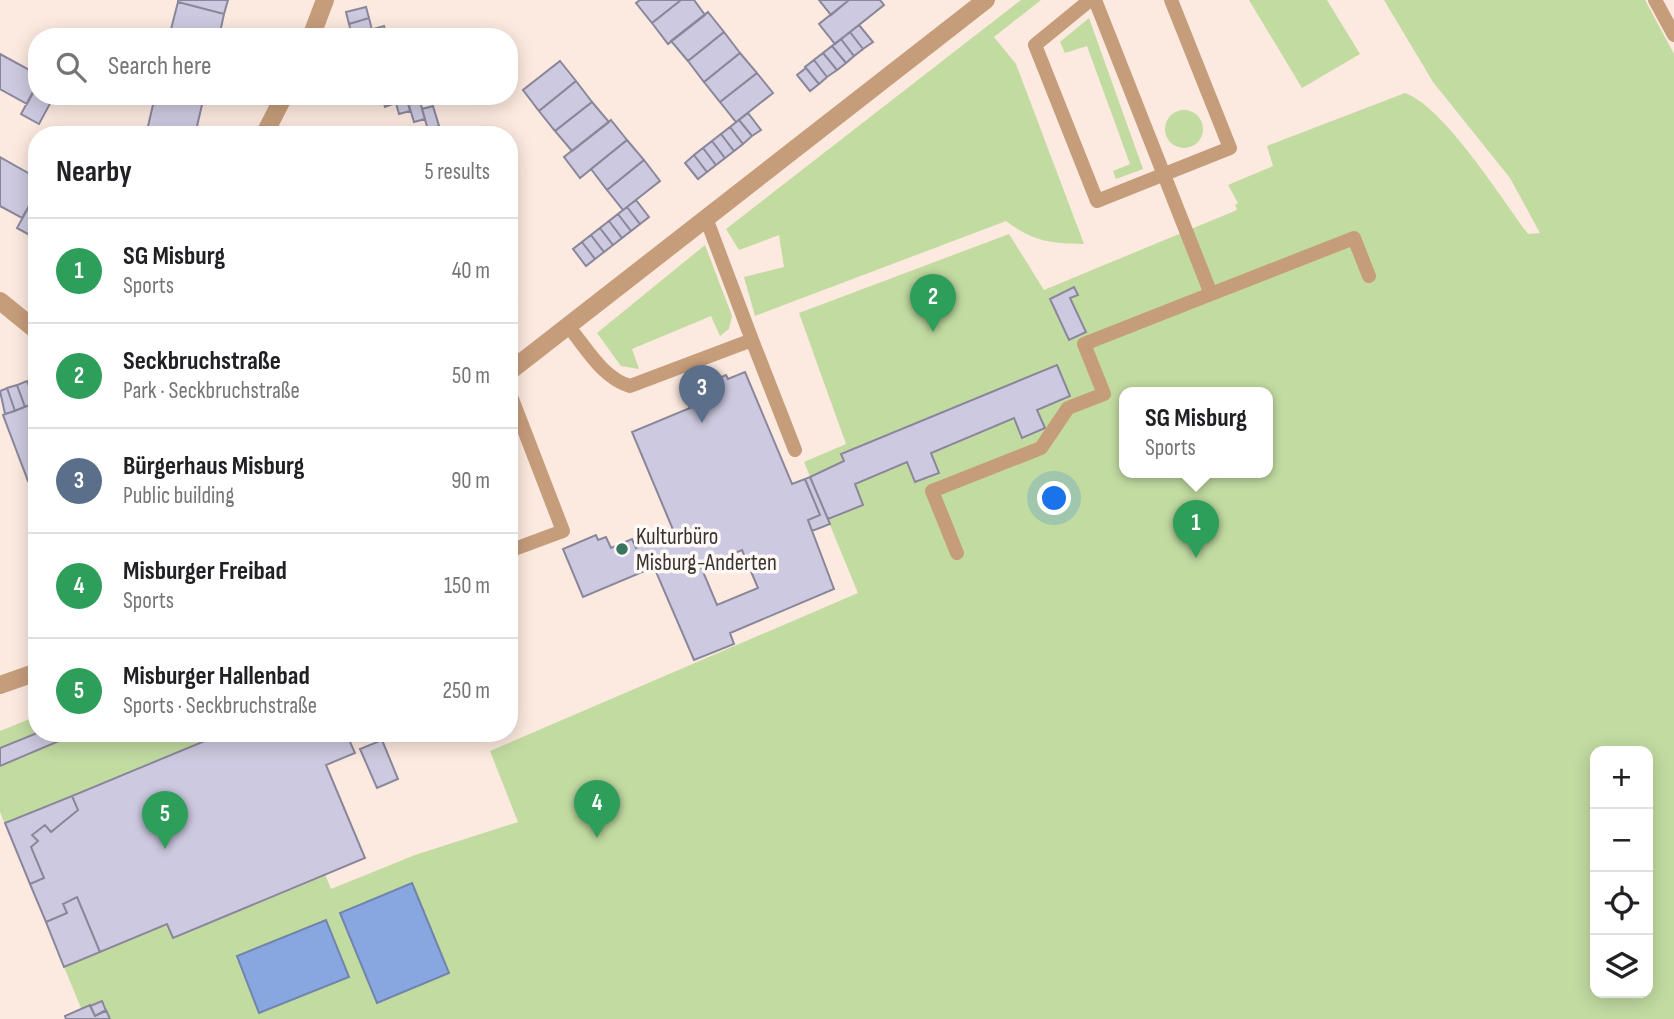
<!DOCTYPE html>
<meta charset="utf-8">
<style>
:root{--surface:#fff;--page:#f6f6f6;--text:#202124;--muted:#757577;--line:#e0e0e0;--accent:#db2777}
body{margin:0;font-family:"Sofia Sans Condensed",sans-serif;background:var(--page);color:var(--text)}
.controls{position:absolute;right:21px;bottom:21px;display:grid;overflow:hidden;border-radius:14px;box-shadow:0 4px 18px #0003}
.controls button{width:63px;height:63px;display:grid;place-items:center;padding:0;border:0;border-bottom:2px solid var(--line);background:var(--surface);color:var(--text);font:35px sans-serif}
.you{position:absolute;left:1055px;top:499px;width:24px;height:24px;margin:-18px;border:5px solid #fff;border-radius:50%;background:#1a73e8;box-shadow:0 0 0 10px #1a73e833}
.badge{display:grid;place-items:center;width:46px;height:46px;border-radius:50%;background:var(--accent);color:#fff;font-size:23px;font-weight:700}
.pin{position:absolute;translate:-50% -58px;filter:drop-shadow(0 2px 4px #0008)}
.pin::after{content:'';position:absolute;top:37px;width:24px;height:21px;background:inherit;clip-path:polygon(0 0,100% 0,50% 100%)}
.popup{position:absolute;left:1119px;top:387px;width:154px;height:91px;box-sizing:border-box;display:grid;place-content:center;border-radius:14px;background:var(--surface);filter:drop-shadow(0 2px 5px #0005);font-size:23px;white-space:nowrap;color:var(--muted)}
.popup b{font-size:26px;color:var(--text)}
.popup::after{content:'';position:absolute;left:50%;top:100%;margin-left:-14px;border:14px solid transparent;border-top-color:var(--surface)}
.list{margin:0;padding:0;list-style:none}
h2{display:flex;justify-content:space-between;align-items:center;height:91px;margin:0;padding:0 28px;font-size:30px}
h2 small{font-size:23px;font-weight:400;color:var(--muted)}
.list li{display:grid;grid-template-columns:46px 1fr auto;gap:21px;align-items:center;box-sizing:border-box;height:105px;padding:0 28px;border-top:2px solid var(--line)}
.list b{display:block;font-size:26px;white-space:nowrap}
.list p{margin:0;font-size:23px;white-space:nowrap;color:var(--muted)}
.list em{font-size:23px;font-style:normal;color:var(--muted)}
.icon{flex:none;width:38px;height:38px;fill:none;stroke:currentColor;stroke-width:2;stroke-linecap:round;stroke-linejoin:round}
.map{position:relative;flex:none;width:1674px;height:1019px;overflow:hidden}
.search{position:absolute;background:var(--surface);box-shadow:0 4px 18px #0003;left:28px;top:28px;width:490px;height:77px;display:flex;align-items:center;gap:18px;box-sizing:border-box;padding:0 24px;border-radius:28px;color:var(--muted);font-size:26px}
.panel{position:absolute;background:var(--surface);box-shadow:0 4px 18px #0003;left:28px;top:126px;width:490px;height:616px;border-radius:28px}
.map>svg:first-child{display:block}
.green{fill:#c2dba1;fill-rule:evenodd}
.water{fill:#88a7e0;stroke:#7184ab;stroke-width:2}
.building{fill:#cdc9e0;stroke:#8a879b;stroke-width:2;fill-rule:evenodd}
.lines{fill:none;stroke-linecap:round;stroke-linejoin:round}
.lane{stroke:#c69d7b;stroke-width:14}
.street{stroke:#c69d7b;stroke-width:18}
.poi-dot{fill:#39745e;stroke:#fef9f7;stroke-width:2.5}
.labels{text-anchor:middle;stroke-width:7;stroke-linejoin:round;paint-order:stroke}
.poi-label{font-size:23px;fill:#3c332e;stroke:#fef9f7;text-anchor:start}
</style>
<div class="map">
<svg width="1674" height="1019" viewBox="0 0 1674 1019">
<rect width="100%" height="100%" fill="#fce9df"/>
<path class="green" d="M 1021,0 L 1041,0 L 994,37 L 1016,64 L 1084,244 C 1050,243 1034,242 1006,221 L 755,316 L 744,277 L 784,267 L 779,235 L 739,250 L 726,229 Z
M 1249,0 L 1327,0 L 1360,54 L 1302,88 Z
M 1384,0 L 1645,0 L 1674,54 L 1674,1019 L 66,1019 L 65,1016 L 81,1008 L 0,812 L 0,731 L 37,716 L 37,733 L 346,733 L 355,753 L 303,775 L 285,776 L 331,889 L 415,855 L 518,822 L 490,751 L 858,593 L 804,462 L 846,444 L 799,313 L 1009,234 L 1044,290 L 1237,210 L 1235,205 L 1238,203 L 1228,185 L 1273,166 L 1267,146 L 1405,93 C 1444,107 1501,198 1528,234 L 1540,233 L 1510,178 L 1433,82 ZM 1124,392 L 1268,392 L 1268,472 L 1124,472 ZM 1595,751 L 1648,751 L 1648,993 L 1595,993 Z
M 1089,18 L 1143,169 L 1116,179 L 1113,171 L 1130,164 L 1087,46 L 1065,53 L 1060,42 Z
M1165 129a19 19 0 1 1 38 0a19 19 0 1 1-38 0Z
M 705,245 L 732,316 L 729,329 L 720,336 L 711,316 L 632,349 L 639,369 L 621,366 L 597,333 Z"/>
<path class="water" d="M 412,883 L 449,973 L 377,1003 L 340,913 Z
M 326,920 L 349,977 L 259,1013 L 237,956 Z"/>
<path class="building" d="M 178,0 L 228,0 L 224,14 L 178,2 Z
M 640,0 L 681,0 L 652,23 L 636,3 Z
M 681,0 L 694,0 L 705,15 L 668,44 L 652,23 Z
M 819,0 L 849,0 L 831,15 Z
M 849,0 L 880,0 L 884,5 L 835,44 L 819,24 Z
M 178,2 L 224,14 L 219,37 L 169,37 Z
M 366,7 L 369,18 L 349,24 L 346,12 Z
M 708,12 L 724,32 L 688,61 L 671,41 Z
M 369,18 L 372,30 L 352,35 L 349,24 Z
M 859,25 L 873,42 L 863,49 L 850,32 Z
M 384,26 L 387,37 L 365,37 L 363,32 Z
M 724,32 L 740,53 L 704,82 L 688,61 Z
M 850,32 L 863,49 L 854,56 L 841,39 Z
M 841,39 L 854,56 L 846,63 L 832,46 Z
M 832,46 L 846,63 L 837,70 L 823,53 Z
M 740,53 L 757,73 L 720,102 L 704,82 Z
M 823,53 L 837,70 L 827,77 L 814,60 Z
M 0,54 L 37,74 L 37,86 L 27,104 L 0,89 Z
M 814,60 L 827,77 L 819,84 L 805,67 Z
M 560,61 L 576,81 L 539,111 L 523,90 Z
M 806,68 L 819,84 L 810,91 L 797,75 Z
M 757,73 L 773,93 L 736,122 L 720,102 Z
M 576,81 L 592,102 L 555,131 L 539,111 Z
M 34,90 L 37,96 L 52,100 L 39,124 L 21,114 Z
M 155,96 L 204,96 L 195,135 L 146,135 Z
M 382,96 L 394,96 L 396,103 L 385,107 Z
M 394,96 L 406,96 L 410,111 L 399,114 Z
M 419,98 L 425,119 L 414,122 L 408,102 Z
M 592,102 L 609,122 L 572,151 L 555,131 Z
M 433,106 L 439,126 L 428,130 L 422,109 Z
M 748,113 L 761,130 L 752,136 L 739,120 Z
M 611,120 L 627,140 L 580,178 L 564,157 Z
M 739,120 L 752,136 L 743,144 L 730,127 Z
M 730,127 L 743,144 L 734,151 L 721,134 Z
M 721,134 L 734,151 L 725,158 L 712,141 Z
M 627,140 L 644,160 L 607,190 L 591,169 Z
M 712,141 L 725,158 L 716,165 L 703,148 Z
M 703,148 L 716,165 L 707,172 L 694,155 Z
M 694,155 L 707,172 L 698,179 L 685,163 Z
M 0,157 L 37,178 L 37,192 L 22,218 L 0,206 Z
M 644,160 L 660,181 L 623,210 L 607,190 Z
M 37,192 L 37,239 L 17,228 Z
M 636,200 L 649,217 L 640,224 L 627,207 Z
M 627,207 L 640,224 L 631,231 L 618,214 Z
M 618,214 L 631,231 L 622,238 L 609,221 Z
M 609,221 L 622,238 L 613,245 L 600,228 Z
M 600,228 L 613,245 L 604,252 L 591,235 Z
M 591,235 L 604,252 L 595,259 L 582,242 Z
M 582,242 L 595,259 L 586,266 L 573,249 Z
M 1074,287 L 1078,295 L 1070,298 L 1086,332 L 1069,340 L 1050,299 Z
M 509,295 L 517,299 L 509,314 Z
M 1057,365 L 1070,396 L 1037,410 L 1045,428 L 1022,438 L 1014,418 L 931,453 L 939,473 L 915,482 L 907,462 L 855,484 L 863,505 L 828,519 L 810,477 L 844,461 L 841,454 Z
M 745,372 L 792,484 L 805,479 L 820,515 L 808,520 L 834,589 L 730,633 L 734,644 L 694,660 L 654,567 L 583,597 L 563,549 L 596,535 L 598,540 L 606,537 L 611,548 L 632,539 L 636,548 L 674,532 L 632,432 L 690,408 L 685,397 L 702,390 L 700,386 L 726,375 L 728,379 ZM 742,550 L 758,588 L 717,605 L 701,567 Z
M 27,381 L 35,403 L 25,407 L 17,385 Z
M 17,385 L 25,407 L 15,411 L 7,388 Z
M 7,388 L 15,411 L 5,414 L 0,391 Z
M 35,403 L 37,478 L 28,481 L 3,415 Z
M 810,477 L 830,524 L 812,531 L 808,520 L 820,515 L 805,479 Z
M 37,733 L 73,735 L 0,766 L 0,748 Z
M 224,733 L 346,733 L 355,753 L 326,765 L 365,858 L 173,938 L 167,924 L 100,952 L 77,897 L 63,904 L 67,913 L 46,922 L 30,884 L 44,878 L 31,847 L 38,841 L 32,835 L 45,825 L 51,832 L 78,810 L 72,796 Z
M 382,740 L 398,779 L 377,788 L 360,749 Z
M 72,796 L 78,810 L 51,832 L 45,825 L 32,835 L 38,841 L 31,847 L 44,878 L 30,884 L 5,823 Z
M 77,897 L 100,952 L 64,967 L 46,922 L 67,913 L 63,904 Z
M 102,1001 L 106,1011 L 95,1016 L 90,1006 Z
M 90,1005 L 95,1016 L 106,1010 L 110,1019 L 66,1019 L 65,1016 Z"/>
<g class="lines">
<path class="lane" d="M 1090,0 L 1035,45 L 1097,201 L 1230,148 L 1171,0
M 1655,0 L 1674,35
M 1211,294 L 1354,238 L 1369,276
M 568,326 C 586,347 602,378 630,386 L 752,340 L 706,218
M 752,340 L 795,450
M 509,391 L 563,531 L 509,551
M 957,553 L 932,491 L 1041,448 L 1068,408 L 1104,394 L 1084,344 L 1211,294 L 1095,0"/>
<path class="street" d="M 311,37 L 325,0
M 264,135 L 284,96
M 0,301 L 37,331
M 509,372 L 986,0
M 0,685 L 37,672"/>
</g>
<circle class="poi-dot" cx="622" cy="549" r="7"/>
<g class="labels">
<g class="poi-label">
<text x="636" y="544">Kulturbüro<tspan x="636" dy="26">Misburg-Anderten</tspan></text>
</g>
</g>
</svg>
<div class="controls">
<button>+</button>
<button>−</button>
<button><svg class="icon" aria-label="locate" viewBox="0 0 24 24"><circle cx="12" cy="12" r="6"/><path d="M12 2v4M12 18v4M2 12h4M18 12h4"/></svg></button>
<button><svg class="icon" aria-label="layers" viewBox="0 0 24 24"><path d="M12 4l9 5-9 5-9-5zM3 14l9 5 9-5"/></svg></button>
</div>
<div class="you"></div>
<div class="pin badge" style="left:1196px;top:558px;background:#2e9e5b">1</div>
<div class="popup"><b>SG Misburg</b>Sports</div>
<div class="pin badge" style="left:933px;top:332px;background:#2e9e5b">2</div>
<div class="pin badge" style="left:702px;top:423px;background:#5c6f8a">3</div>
<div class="pin badge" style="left:597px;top:838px;background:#2e9e5b">4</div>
<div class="pin badge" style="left:165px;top:849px;background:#2e9e5b">5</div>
<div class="search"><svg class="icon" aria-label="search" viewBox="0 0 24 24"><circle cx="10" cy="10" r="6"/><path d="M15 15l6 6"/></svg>Search here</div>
<section class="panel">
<h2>Nearby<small>5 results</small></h2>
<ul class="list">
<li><span class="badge" style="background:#2e9e5b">1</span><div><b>SG Misburg</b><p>Sports</p></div><em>40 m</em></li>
<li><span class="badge" style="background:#2e9e5b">2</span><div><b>Seckbruchstraße</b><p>Park · Seckbruchstraße</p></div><em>50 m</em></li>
<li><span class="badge" style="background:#5c6f8a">3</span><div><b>Bürgerhaus Misburg</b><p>Public building</p></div><em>90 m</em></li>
<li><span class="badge" style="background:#2e9e5b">4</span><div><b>Misburger Freibad</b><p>Sports</p></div><em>150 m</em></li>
<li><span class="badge" style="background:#2e9e5b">5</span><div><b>Misburger Hallenbad</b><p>Sports · Seckbruchstraße</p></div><em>250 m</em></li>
</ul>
</section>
</div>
